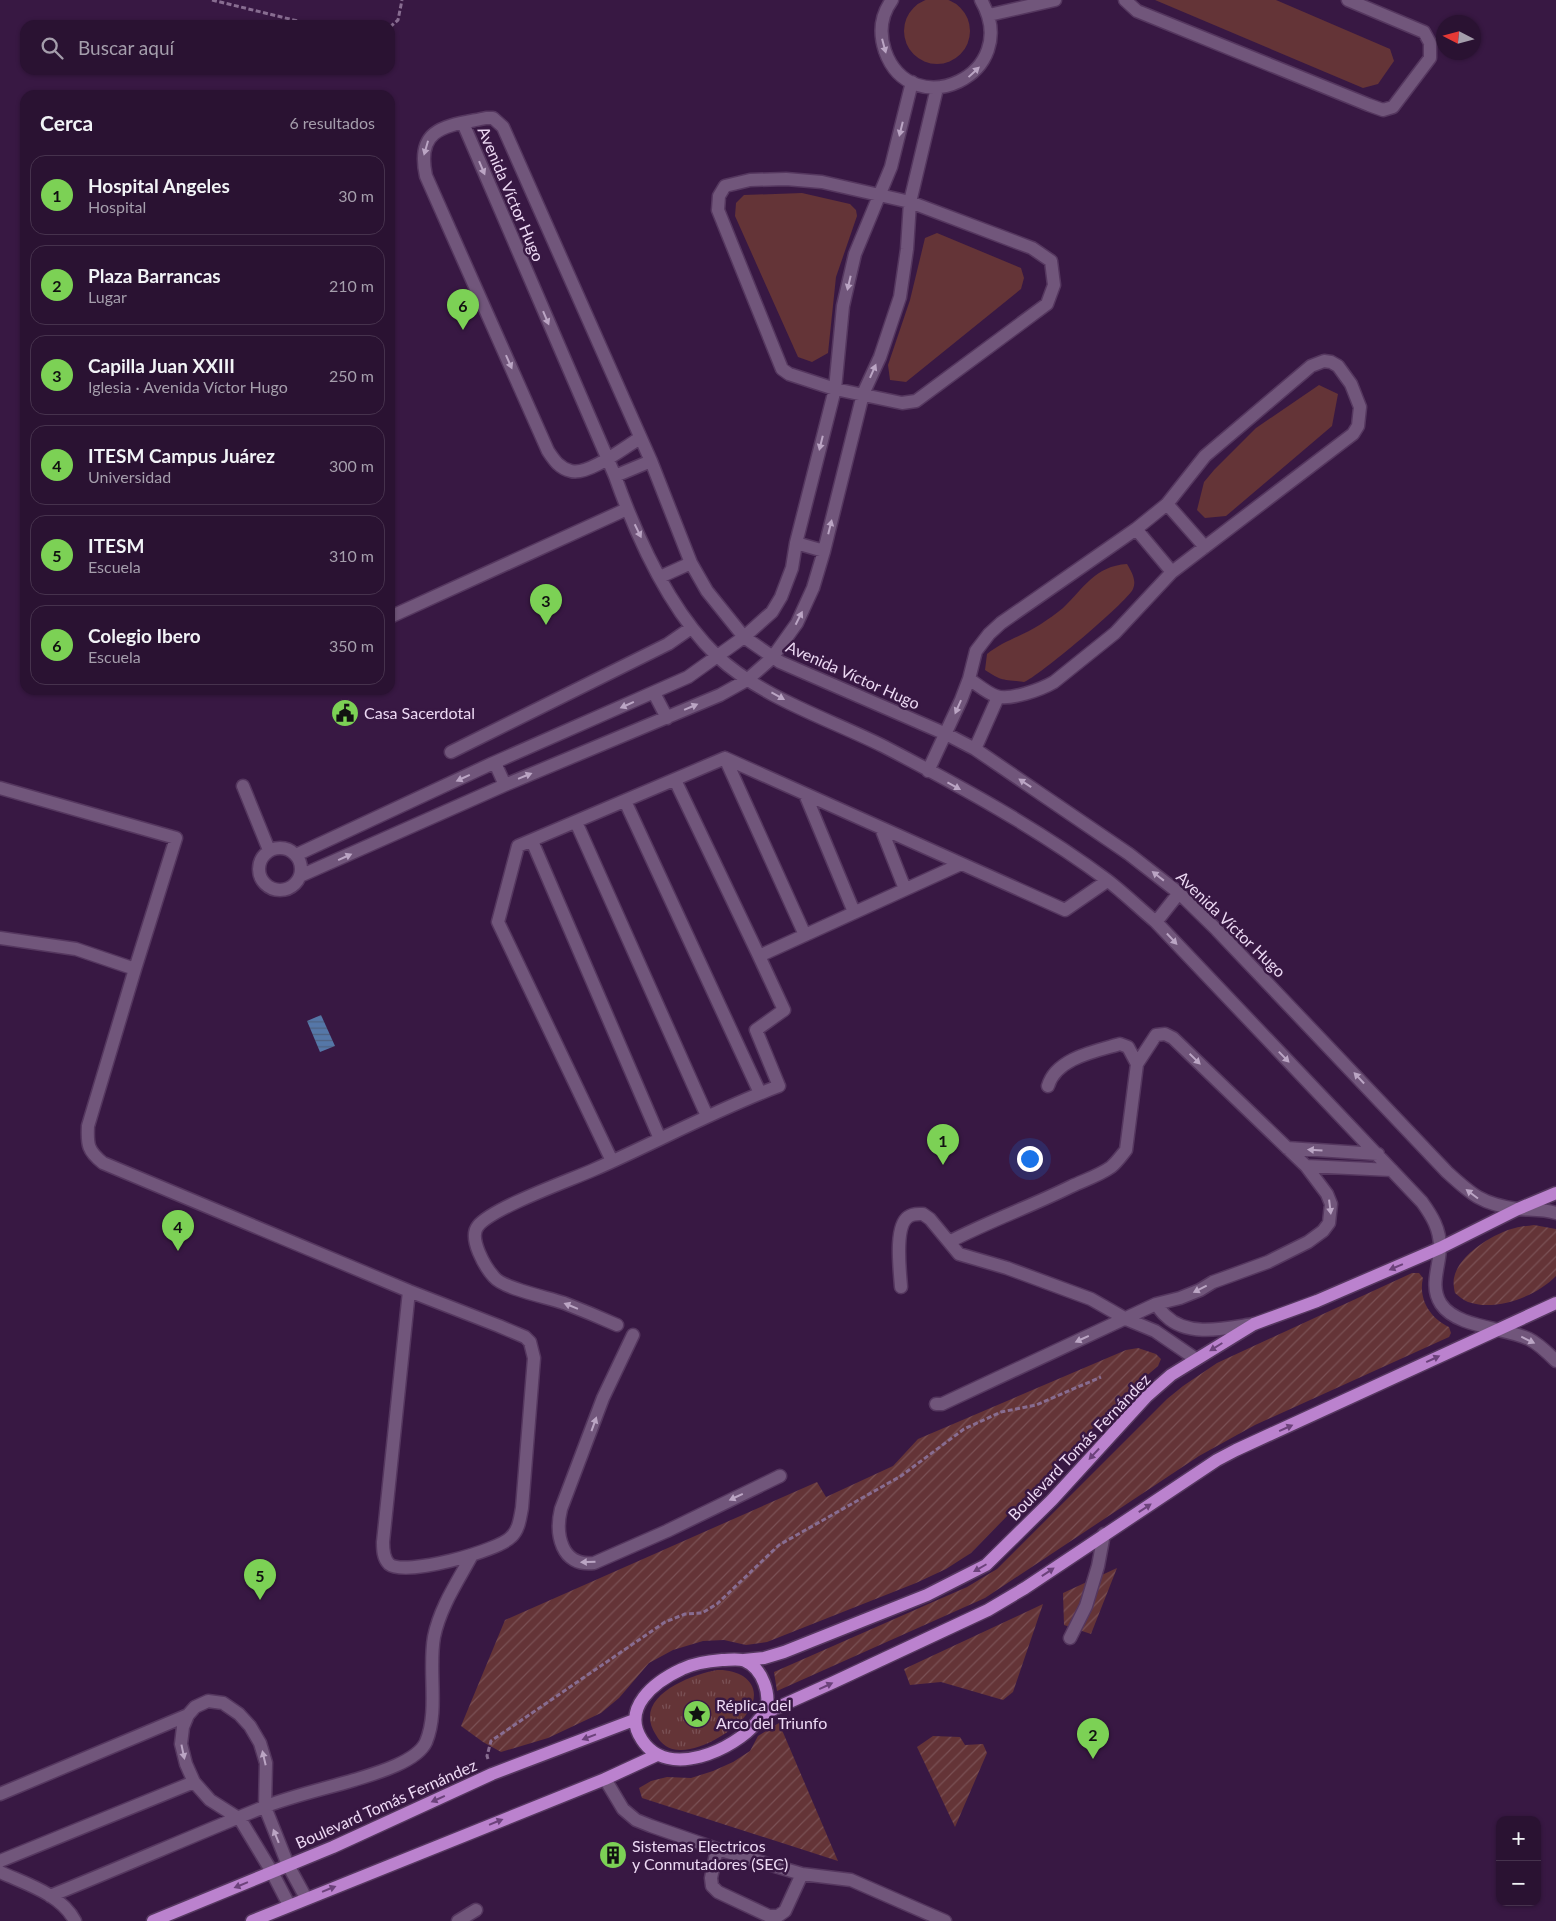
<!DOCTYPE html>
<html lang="es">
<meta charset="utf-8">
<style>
:root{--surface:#2a1232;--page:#36203e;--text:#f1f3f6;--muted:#a59eac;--line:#46324d;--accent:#7cd155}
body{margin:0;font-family:Lato,sans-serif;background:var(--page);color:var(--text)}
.controls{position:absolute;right:15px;bottom:15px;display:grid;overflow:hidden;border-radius:10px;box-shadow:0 1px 4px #0004}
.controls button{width:45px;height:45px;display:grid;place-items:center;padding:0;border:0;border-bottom:1px solid var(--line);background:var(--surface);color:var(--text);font:25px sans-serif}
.compass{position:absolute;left:1436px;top:15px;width:45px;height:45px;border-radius:50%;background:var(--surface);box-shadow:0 1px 4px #0004;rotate:276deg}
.you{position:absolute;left:1029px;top:1158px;width:18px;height:18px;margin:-12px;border:4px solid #fff;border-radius:50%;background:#1a73e8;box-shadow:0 0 0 8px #1a73e833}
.badge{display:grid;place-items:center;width:32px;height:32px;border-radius:50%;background:var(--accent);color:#111;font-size:16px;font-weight:700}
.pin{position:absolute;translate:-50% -41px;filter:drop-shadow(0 1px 2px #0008)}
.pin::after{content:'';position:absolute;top:26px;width:18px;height:15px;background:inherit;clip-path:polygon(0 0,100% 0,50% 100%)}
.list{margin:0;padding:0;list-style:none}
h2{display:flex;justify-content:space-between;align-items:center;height:65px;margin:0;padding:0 20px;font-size:21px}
h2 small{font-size:16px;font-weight:400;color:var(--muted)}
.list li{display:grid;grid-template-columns:32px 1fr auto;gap:15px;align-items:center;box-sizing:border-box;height:80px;margin:0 10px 10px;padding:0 10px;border:1px solid var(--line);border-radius:15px}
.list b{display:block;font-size:19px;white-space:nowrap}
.list p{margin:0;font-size:16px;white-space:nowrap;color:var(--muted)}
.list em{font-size:16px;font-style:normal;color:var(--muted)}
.icon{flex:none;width:28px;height:28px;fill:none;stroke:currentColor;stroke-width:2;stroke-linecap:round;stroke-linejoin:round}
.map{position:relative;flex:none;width:1556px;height:1921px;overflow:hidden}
.search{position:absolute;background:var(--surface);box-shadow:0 1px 4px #0004;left:20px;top:20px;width:375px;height:55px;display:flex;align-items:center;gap:12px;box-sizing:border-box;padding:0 18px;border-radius:15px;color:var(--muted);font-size:19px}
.panel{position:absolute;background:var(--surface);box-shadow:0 1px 4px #0004;left:20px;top:90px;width:375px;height:605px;border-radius:15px}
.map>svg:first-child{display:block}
.grass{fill:url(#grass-tufts)}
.park{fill:#643437}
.garden{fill:url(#garden-furrows)}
.water{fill:url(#water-rules)}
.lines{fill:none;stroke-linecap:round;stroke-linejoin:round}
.minor-casing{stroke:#55375f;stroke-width:15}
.major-casing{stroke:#55375f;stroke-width:15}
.path{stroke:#886d91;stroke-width:3;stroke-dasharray:5 2.5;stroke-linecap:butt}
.minor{stroke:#71567b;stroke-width:12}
.major{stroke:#bb82ce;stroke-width:12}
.oneway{fill:#bba5c4}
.oneway2{fill:#6c427b}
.labels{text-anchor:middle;stroke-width:5;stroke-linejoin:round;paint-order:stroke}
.street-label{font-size:16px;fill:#edd9f4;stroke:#381843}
.poi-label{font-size:16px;fill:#edd9f4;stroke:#381843;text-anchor:start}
</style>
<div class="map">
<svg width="1556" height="1921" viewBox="0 0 1556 1921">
<defs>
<pattern id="grass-tufts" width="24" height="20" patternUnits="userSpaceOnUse" patternTransform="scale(1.25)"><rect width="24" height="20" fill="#643437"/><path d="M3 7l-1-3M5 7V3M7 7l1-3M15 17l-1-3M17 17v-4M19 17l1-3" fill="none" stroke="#7a5155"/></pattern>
<pattern id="garden-furrows" width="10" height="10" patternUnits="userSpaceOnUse" patternTransform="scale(1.25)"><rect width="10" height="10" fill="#643437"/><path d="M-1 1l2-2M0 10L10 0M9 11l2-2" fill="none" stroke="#7a5155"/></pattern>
<pattern id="water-rules" width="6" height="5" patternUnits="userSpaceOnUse" patternTransform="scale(1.25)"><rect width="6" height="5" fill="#5577a8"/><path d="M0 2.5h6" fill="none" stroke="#4f6182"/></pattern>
</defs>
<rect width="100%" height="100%" fill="#381843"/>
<path class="grass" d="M 717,1670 C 743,1669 765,1686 748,1712 C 737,1730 701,1751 680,1750 C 669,1750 661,1744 656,1735 C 631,1697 690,1675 717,1670 Z"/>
<path class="park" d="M904 31a33 33 0 1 1 66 0a33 33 0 1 1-66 0Z
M 1155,0 L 1276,0 L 1390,49 L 1394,61 L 1378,84 L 1363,88 Z
M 802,193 L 850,204 L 856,210 L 857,216 L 836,277 L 828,353 L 812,362 L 798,357 L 735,216 L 736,203 L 744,195 Z
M 937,233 L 1021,268 L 1024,278 L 1021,289 L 906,382 L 890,380 L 888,365 L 910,300 L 925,238 Z
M 1319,385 L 1338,394 L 1332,426 L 1226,516 L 1205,518 L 1197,510 L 1204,482 L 1214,470 L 1256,428 Z
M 1127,564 C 1131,571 1137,580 1133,589 C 1127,602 1037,678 1024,682 C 1022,682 1019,681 1016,681 C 1000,680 998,678 985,670 L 987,654 C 1005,640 1023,636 1041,624 C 1048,619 1056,614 1063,608 C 1084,588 1095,566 1127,564 Z"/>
<path class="garden" d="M 1534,1225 L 1556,1229 L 1556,1276 C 1537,1296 1496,1312 1468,1302 C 1463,1300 1459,1296 1455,1293 C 1454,1289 1453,1282 1454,1278 C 1458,1255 1494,1233 1515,1228 C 1521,1226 1528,1226 1534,1225 Z
M 1412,1273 L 1419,1273 L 1423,1278 C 1418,1299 1430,1318 1449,1327 L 1451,1333 L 1449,1337 L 1255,1425 L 1199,1456 L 985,1598 L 777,1691 L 774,1672 L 967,1587 L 997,1569 L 1167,1399 L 1183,1386 L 1217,1363 Z
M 1138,1348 L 1156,1354 L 1161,1359 L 1158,1366 L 1129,1391 L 971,1553 L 946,1569 L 916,1583 L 767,1642 L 746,1645 L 724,1640 L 703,1641 L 673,1650 L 649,1663 L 619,1698 L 601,1713 L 548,1738 L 501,1752 L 483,1742 L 461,1726 L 505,1620 L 817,1482 L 826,1497 L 893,1466 L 918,1439 L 1126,1350 Z
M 1117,1568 L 1091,1634 L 1064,1625 L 1063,1593 Z
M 1043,1604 L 1013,1692 L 1003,1700 L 941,1682 L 910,1685 L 904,1669 Z
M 779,1723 L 838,1861 L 642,1798 L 639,1788 L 651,1781 L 667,1777 L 691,1778 L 713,1771 L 733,1762 L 750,1751 L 758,1736 Z
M 933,1736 L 960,1737 L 965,1745 L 983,1744 L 987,1753 L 955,1827 L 917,1747 Z"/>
<path class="water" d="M 321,1015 L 335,1046 L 320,1052 L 307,1021 Z"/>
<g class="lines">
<g class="minor-casing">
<path id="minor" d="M 892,0 C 881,15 879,33 885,51 C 911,125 1024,75 981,0
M 1125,0 L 1137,11 L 1369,105 L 1383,110 L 1393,107 L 1430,58 L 1430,43 L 1424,32 L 1348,0
M 989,15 L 1055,0
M 463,123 L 615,476 C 637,538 669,610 717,656 C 762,698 829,719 883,746 C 958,785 1039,829 1107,880 C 1124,893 1139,908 1156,922 L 1422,1202 C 1432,1216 1440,1229 1440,1247 C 1440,1266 1429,1286 1441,1304 C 1457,1328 1504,1327 1529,1339 C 1539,1344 1548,1353 1556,1361
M 786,179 L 822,182 L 910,202 L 1032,248 L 1051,261 L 1054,285 L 1047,304 L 916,401 L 902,403 L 835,389 L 789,374 L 782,369 L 718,210 L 719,196 L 725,186 L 750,180 Z
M 640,438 C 625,447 588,476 571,471 C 559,468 554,460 548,451 L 426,176 C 415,126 448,126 486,118 L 493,118 L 503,127 L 651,461 L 691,563 L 707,591 L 744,637 L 780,662 L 946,734 L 975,749 L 1129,854 L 1179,893 L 1217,930 L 1447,1172 C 1472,1195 1482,1204 1517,1209 C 1530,1210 1544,1209 1556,1213
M 615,476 L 651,461
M 1167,504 L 1205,547
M 1136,529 L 1172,572
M 796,543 L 824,551
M 660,577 L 691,563
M 392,616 L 627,509
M 654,693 L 667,718
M 975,749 L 998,697
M 451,752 L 668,644 L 691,628
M 725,758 L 805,935
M 495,763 L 505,785
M 928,771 L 961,700 L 969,679 L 976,651 L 989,634 L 1001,623 L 1136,529 L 1167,504 L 1205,456 L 1311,366 L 1324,361 L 1331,362 L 1338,366 L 1351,384 L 1360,407 L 1358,426 L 1353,434 L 1172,572 L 1115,633 L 1054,682 C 1042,689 1010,701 996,696 C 987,693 978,685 969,679
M 675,780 L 759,956
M 243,786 L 269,850
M 0,788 L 176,838 L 135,969
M 805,794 L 854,912
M 625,801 L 760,1093
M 576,822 L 707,1116
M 881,828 L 905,889
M 532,841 L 660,1139
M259 869a21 21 0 1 1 42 0a21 21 0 1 1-42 0Z
M 296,855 L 491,764 L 688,677 L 744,637 L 772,612 L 781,597 L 792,568 L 796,543 L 835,389 L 843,306 L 855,254 L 891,167 L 912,82
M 300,876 L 505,785 L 720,695 L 747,680 L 772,658 L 797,623 L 813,588 L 824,551 L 863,394 L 880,357 L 900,297 L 907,249 L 910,202 L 937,88
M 1156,922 L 1179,893
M 0,938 L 76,949 L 135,969 L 88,1126 C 87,1145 88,1151 103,1163 L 409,1291 L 499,1326 L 525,1337 L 530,1342 L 534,1358 L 522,1508 C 520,1518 519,1530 511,1537 C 498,1551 404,1577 389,1564 C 383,1558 383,1549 383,1542 L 409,1291
M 1048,1086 C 1056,1058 1096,1051 1120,1044 L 1128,1047 L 1137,1064
M 1287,1148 L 1378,1154
M 612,1161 L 498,922 L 518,846 L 725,758 L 1065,910 L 1107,881
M 1306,1166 L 1392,1170
M 901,1287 C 900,1271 894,1227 908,1217 C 913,1213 918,1214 923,1214 L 930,1219 L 959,1254 L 1007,1268 L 1091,1299 L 1126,1319 L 1155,1331 L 1196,1359
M 1156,1304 C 1159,1308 1162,1313 1166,1316 C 1188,1338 1227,1328 1254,1324
M 617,1325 C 599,1317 582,1310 564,1303 C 547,1297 504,1289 494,1277 C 485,1267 468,1238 478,1226 C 492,1208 568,1181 593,1170 C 655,1143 715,1110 779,1086 L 756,1030 L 784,1010 L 759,956 L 961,864
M 633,1335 L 603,1398 L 561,1509 C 555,1534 561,1567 594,1563 L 667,1531 L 780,1476
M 936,1404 L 942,1404 L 1156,1304 L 1180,1298 L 1200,1290 L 1213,1282 L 1268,1262 L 1308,1242 L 1323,1231 L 1329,1223 L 1331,1204 L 1327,1194 L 1306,1166 L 1173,1038 L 1165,1034 L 1156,1035 L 1137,1064 L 1126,1150 C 1121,1156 1117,1162 1111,1167 C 1100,1175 1085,1180 1072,1186 C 1032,1206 989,1221 949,1242
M 1070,1638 L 1086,1606 L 1098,1566 L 1104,1534
M 605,1779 L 623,1809 L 636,1820 L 651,1826 L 717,1849 L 802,1874 L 851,1880 L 945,1921
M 0,1794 L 188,1715
M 717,1849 L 711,1878 L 712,1886 L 718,1892 L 769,1916 L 778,1916 L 785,1911 L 802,1874
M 0,1861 L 194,1782
M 0,1872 C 26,1884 61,1894 75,1921
M 50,1896 C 122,1867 192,1836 264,1807 C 292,1796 324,1789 354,1780 C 374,1774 417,1762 426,1742 C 439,1711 428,1670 434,1637 C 440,1607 458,1581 472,1555
M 289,1905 L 272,1872 L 240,1819 L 210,1800 L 194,1782 L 186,1764 L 181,1744 L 183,1727 L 188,1715 L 195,1707 L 208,1701 L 223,1703 L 239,1714 L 250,1726 L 260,1743 L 266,1763 L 265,1807 L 288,1865 L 306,1898
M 458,1921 L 476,1910"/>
</g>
<g class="major-casing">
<path id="major" d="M 722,1660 C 729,1660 739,1658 745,1661 C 762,1668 773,1696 764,1713 C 763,1716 759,1719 757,1722 C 734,1750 668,1780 642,1740 C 621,1708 654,1682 682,1669 C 694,1663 709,1661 722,1660 Z
M 744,1660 L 764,1658 L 784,1652 L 927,1595 L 986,1565 L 1052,1500 L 1147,1396 L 1171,1375 L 1254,1324 L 1317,1301 L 1440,1248 L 1518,1209 L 1556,1193
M 765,1713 L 834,1682 L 988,1610 L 1025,1588 L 1217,1460 L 1236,1450 L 1556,1303
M 153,1921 L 333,1847 L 492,1774 L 634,1720
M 252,1921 L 605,1779 L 657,1755"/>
</g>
<path class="path" d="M 212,0 L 314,25
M 390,27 L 398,20 L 402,0
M 488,1759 L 487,1756 L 491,1741 L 665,1622 L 685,1614 L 702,1613 L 717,1604 L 779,1545 L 901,1476 L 964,1429 L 1001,1412 L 1036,1405 L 1101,1377"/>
<use href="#minor" class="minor"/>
<use href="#major" class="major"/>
</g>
<defs><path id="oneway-solid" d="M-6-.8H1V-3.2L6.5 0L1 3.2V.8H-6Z" transform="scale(1.25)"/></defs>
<g class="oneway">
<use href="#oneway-solid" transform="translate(884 46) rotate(75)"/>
<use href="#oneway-solid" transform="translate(974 72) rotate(-43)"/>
<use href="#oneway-solid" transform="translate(901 129) rotate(104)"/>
<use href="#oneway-solid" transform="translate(426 148) rotate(106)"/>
<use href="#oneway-solid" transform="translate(482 168) rotate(67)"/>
<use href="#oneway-solid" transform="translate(849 283) rotate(103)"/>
<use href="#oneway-solid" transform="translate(546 318) rotate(67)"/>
<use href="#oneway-solid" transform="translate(509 362) rotate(66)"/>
<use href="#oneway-solid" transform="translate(873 371) rotate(-66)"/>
<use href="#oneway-solid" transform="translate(821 443) rotate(104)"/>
<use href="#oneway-solid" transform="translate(830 527) rotate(-76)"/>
<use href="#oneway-solid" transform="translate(638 531) rotate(64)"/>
<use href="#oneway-solid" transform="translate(799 618) rotate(-63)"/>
<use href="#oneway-solid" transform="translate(778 696) rotate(29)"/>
<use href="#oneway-solid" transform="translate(627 705) rotate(156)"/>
<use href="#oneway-solid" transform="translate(691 707) rotate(-23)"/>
<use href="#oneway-solid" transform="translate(958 707) rotate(114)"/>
<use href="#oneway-solid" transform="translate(525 776) rotate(-22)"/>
<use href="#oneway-solid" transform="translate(463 778) rotate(155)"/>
<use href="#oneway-solid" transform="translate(1025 783) rotate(-146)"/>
<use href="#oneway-solid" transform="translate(954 786) rotate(29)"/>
<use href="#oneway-solid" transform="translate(345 857) rotate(-24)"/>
<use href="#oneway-solid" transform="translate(1158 876) rotate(-142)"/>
<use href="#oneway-solid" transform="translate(1172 939) rotate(47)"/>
<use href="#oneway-solid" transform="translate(1284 1057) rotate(46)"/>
<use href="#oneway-solid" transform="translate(1195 1059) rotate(44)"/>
<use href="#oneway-solid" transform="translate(1359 1078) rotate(-133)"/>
<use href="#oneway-solid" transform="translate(1315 1150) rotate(-176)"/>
<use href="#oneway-solid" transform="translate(1472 1194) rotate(-143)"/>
<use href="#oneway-solid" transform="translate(1330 1207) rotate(83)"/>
<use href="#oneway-solid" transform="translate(1200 1289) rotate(153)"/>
<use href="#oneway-solid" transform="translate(571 1306) rotate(-158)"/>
<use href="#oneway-solid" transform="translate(1082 1339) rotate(155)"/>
<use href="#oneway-solid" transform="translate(1528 1340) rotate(26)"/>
<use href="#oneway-solid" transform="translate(594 1424) rotate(-70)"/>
<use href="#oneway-solid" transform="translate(736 1497) rotate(155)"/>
<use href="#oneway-solid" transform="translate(588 1562) rotate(178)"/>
<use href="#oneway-solid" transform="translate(183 1752) rotate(78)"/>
<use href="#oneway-solid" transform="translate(264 1758) rotate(-103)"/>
<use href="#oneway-solid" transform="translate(276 1836) rotate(-112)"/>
</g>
<g class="oneway2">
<use href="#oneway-solid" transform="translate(1396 1267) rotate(157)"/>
<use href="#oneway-solid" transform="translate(1216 1347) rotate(148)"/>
<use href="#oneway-solid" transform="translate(1433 1359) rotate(-25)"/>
<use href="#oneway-solid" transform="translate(1286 1428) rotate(-24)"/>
<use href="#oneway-solid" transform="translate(1094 1454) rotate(133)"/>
<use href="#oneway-solid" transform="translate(1145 1508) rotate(-33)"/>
<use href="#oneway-solid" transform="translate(980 1568) rotate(150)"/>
<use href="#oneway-solid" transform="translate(1048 1572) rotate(-34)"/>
<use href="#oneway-solid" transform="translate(826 1686) rotate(-25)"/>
<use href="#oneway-solid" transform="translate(589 1737) rotate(159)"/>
<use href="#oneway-solid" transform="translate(438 1799) rotate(156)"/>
<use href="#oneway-solid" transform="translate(496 1822) rotate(-22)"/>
<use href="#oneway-solid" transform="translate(241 1885) rotate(158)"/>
<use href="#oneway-solid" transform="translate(329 1889) rotate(-22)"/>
</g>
<defs>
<g id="civic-disc" transform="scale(1.4375)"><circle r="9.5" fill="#7cd155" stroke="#381843"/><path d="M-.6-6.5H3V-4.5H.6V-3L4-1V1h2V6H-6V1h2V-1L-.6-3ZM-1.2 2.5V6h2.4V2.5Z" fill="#111"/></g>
<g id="sight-disc" transform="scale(1.4375)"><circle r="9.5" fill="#7cd155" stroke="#381843"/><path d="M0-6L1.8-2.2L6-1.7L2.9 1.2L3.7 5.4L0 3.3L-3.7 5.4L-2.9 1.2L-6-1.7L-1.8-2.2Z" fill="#111"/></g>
<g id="building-disc" transform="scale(1.4375)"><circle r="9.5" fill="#7cd155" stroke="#381843"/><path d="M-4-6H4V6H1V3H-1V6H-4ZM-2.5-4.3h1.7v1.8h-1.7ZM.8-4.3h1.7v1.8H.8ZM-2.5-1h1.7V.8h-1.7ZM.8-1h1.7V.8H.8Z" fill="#111"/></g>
</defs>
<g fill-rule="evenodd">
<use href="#civic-disc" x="345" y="713"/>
<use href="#sight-disc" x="697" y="1714"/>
<use href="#building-disc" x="613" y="1855"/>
</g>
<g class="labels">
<g class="street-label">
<text transform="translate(511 194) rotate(67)" y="6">Avenida Víctor Hugo</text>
<text transform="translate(853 675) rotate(24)" y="6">Avenida Víctor Hugo</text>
<text transform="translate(1231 924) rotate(44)" y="6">Avenida Víctor Hugo</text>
<text transform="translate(1079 1447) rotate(-46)" y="6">Boulevard Tomás Fernández</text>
<text transform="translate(386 1804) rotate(-24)" y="6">Boulevard Tomás Fernández</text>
</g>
<g class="poi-label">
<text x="364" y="719">Casa Sacerdotal</text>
<text x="716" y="1711">Réplica del<tspan x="716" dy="18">Arco del Triunfo</tspan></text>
<text x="632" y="1852">Sistemas Electricos<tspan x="632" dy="18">y Conmutadores (SEC)</tspan></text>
</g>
</g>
</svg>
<div class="controls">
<button>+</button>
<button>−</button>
</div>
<svg class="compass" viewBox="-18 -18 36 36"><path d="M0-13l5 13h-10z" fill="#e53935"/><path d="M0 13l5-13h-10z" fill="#a59eac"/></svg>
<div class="you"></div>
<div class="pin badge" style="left:943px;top:1165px">1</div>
<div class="pin badge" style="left:1093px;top:1759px">2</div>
<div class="pin badge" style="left:546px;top:625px">3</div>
<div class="pin badge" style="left:178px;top:1251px">4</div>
<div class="pin badge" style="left:260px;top:1600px">5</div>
<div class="pin badge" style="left:463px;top:330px">6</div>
<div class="search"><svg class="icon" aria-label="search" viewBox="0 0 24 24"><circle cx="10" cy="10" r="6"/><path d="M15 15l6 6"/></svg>Buscar aquí</div>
<section class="panel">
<h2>Cerca<small>6 resultados</small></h2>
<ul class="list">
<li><span class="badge">1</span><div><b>Hospital Angeles</b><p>Hospital</p></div><em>30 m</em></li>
<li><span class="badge">2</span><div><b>Plaza Barrancas</b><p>Lugar</p></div><em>210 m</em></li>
<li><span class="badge">3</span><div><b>Capilla Juan XXIII</b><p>Iglesia · Avenida Víctor Hugo</p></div><em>250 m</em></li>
<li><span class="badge">4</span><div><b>ITESM Campus Juárez</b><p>Universidad</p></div><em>300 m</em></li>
<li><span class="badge">5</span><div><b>ITESM</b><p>Escuela</p></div><em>310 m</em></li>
<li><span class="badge">6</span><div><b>Colegio Ibero</b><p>Escuela</p></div><em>350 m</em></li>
</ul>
</section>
</div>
